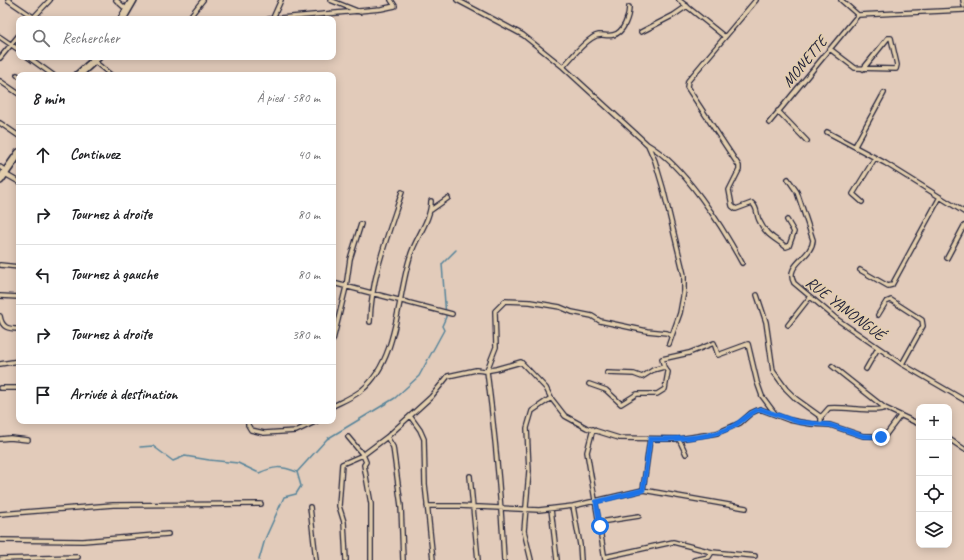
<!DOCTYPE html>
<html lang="fr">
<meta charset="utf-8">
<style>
:root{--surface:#fff;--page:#f6f6f6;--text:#202124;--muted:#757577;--line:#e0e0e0}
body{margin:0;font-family:Caveat,sans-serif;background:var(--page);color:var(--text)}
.controls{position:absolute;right:12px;bottom:12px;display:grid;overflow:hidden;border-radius:8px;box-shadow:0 2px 10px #0003}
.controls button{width:36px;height:36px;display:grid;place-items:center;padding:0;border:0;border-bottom:1px solid var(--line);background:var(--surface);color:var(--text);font:20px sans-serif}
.stop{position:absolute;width:12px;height:12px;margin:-9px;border:3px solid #1a73e8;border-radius:50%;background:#fff}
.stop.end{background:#1a73e8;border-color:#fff;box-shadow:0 1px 4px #0008}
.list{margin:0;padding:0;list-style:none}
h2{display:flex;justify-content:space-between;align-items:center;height:52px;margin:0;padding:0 16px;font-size:17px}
h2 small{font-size:13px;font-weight:400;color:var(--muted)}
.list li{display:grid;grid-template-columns:26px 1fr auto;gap:12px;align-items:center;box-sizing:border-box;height:60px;padding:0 16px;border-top:1px solid var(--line)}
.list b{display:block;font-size:15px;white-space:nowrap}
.list em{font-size:13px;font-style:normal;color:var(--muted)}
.icon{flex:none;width:22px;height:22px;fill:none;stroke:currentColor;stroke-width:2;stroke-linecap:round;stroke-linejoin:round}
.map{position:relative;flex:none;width:964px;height:560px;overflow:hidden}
.search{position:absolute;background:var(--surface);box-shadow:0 2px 10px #0003;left:16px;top:16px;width:320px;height:44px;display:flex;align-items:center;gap:10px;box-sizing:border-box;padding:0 14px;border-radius:8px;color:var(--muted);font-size:15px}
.panel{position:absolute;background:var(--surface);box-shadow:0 2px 10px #0003;left:16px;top:72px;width:320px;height:352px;border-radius:8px}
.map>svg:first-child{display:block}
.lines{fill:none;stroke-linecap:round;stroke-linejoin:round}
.stream{stroke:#57849a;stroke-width:1.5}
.street-casing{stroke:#22223b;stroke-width:6}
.highway-casing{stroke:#22223b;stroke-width:10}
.street{stroke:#e3cead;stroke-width:3.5}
.highway{stroke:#e3cead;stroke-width:7}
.route{stroke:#1a73e8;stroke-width:5}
.labels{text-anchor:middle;stroke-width:3;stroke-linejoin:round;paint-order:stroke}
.street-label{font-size:16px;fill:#22223b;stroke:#e3cead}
</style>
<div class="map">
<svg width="964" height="560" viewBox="0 0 964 560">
<rect width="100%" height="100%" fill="#e2cbba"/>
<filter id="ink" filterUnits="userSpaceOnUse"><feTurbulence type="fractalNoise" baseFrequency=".025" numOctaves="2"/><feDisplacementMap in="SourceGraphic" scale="8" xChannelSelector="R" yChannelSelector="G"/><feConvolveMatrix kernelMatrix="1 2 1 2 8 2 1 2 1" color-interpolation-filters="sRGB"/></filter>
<g filter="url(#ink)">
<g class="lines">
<path class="stream" d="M 140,447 L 153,446 L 173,461 L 185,456 L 209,460 L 238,463 L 259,473 C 274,466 281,466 297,472
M 297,472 L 327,439 L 395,398 L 419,376 L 444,330 L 442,326 L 446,317 L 442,264 L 456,250
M 259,560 L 265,539 L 284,497 L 296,494 L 301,486 L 297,472"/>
<g class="street-casing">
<path id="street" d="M 8,0 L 36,19
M 116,0 L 127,10
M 330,0 L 360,12
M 457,0 L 523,35 L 563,67 L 647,144 C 684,165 722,226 742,263
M 679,0 L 725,37
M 756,0 L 688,81 L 687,87 L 739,166 L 739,170 L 729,190 L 732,206 L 736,209 L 752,203 C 758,208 756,214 759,220 C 767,237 774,237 786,247 L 789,246 L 794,232 L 787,220
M 841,0 L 858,15 L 964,10
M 963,0 L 964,6
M 33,18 L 50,0
M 273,18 L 281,0
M 188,19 L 203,0
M 269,19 L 381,9 L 395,6 L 391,0
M 641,32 L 674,15 L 687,6
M 0,37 L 19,50
M 830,49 L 855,68 L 896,69 L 897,65 L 891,38 L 888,38 L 863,69
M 28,57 L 53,75
M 89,57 L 111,75
M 0,58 L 19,35
M 563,67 C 572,57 581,45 592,38 C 600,32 605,37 613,35 C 624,33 629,16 629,7
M 17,75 L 19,76
M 0,81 L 19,94
M 778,111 L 807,141
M 0,123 L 19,136
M 769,123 L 858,15
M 827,132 L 885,163 L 964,212
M 648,145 L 655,161 L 663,188 L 684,275 L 684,291 L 680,313 L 669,344
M 855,146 L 884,93
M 0,167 L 6,171
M 5,174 L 19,182
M 788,179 L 797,192 L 813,240 C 812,258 784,264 794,283 L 838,320 L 902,364 L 964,400
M 862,202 L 853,194 L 875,158
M 431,210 L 448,198
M 947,258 L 964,226
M 0,265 L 19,267
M 860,270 L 888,286 L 892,285 L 940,197
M 333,283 L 452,314
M 757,295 L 766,322 L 773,371 L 786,389 L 796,399 L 821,417
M 0,296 L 19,297
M 878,315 L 886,302 L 891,300 L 922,320 L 923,326 L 902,364
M 0,316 C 2,328 8,329 19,329
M 370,322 C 371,277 388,235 402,192
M 788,325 L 810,297
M 333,340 L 346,287 L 350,259 L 361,224
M 0,364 L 19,361
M 832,366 L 885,408 L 919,424
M 866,369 L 878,348
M 487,370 L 496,347 L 495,311 L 505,301 L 530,302 L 560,307 L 572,312 L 592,316 L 600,321 L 647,331 L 667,333 L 670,335
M 487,371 C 495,434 501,497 504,560
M 607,373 L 634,374 L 642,377 L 653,370 L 664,367 L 662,359 L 689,353 L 714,343 L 718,355 L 748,344 L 757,382 L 762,396 L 776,415
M 589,384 L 606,390 L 621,404 L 637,394 L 657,394 L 665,389 L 668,372 L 664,367
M 0,388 L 19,388
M 333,406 C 343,401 353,397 362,390 C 398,360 397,298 410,257 C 415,238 431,221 431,201
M 410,416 L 420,430 L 424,439 L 425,484 L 433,560
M 248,421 L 248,425 L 251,430 L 264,433 L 296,431 L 317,421
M 821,424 L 821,417 L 829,408 C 842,406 877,413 885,408
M 593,429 L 587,452 L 605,560
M 348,437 L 363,455 L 366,462 L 364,465 L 371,504 L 371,560
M 387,437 L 393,447 L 401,506 L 403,560
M 0,439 L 10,438 L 28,440
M 679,439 L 686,454
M 949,439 L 964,449
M 470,476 L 478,560
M 643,490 L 650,439
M 427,506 L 459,506 L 539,510 L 573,506 L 643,490 L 746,508
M 573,506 L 580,545 L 581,560
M 310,507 L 316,560
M 551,509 L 557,560
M 0,514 L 113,505 L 261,504
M 600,522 L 639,516
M 0,540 L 83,541 L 168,534
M 605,557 L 673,542 L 712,552 L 755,556
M 1,559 L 78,557
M 346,560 L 344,522 L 339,506 L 342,464 L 363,455 L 387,437 L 431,397 L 448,376 L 476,370 L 485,371 L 496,369 L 521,362 L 546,388 L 551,398 L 565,416 L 587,428 L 619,438 L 679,439 L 717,433 L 740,423 L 751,413 L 760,409 L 789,420 L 811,424 L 830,425 L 863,436 L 885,436 L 900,416
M 531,560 L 524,531 L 529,471 L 527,428 L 532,411 L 551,398
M 694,560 L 709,557 L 712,552"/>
</g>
<g class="highway-casing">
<path id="highway" d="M 122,19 L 133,0
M 78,75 L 98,57
M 0,180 L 19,153"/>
</g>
<use href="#street" class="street"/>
<use href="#highway" class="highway"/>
</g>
</g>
<g class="lines" filter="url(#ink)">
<path class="route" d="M 600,526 L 596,502 L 643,490 L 650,439 C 676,439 704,439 728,429 C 740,424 748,413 760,409 L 798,422 L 830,425 L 863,436 L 881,437"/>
</g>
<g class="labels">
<g class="street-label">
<text transform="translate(804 61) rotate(-50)" y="6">MONETTE</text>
<text transform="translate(846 308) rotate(37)" y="6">RUE YANONGUÉ</text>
</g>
</g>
</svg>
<div class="controls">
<button>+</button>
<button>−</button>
<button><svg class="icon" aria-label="locate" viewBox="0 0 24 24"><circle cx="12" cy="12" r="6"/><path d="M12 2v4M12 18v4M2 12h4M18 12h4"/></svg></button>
<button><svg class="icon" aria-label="layers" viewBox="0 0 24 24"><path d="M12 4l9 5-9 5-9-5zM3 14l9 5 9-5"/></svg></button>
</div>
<div class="stop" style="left:600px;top:526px"></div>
<div class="stop end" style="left:881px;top:437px"></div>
<div class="search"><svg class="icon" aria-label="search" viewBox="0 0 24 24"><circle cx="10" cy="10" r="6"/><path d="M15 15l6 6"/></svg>Rechercher</div>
<section class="panel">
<h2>8 min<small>À pied · 580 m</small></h2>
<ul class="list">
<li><svg class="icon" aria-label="ahead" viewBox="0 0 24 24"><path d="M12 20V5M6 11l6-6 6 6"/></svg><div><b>Continuez</b></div><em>40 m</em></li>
<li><svg class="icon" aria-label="right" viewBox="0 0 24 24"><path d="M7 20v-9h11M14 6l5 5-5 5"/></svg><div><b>Tournez à droite</b></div><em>80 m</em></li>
<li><svg class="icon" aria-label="left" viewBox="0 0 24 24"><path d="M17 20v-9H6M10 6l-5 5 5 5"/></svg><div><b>Tournez à gauche</b></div><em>80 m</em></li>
<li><svg class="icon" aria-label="right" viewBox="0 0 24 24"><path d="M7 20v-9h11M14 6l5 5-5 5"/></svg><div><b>Tournez à droite</b></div><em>380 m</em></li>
<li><svg class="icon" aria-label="arrive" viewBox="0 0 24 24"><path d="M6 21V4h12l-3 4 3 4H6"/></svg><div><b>Arrivée à destination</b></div></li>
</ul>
</section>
</div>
